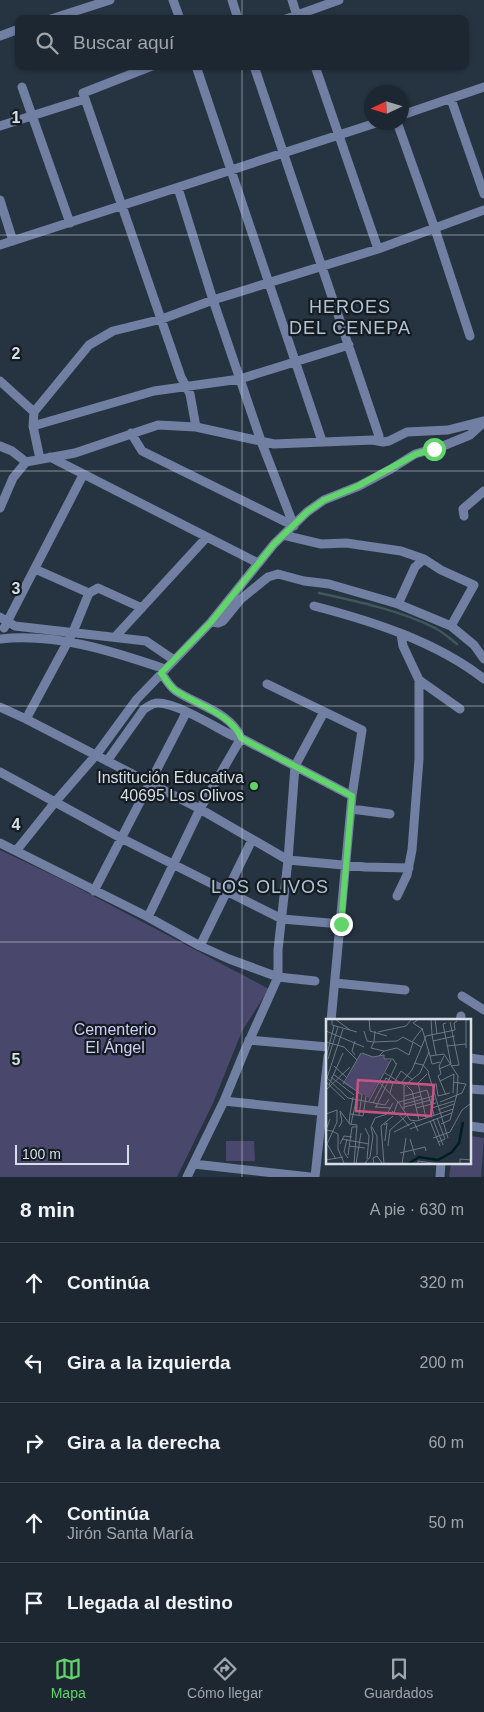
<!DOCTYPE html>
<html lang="es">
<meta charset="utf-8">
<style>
:root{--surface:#1c2731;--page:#29333d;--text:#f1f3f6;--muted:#a0a5ab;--line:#3a444d;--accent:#61d46a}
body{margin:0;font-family:Helvetica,sans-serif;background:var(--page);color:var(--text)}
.compass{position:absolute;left:364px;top:85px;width:45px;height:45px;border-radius:50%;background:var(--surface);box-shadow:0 1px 4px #0004;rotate:266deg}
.scale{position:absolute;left:15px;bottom:12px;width:114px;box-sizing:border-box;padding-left:5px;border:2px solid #d6dfe7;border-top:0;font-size:14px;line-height:18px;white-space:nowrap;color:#d6dfe7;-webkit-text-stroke:4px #141b21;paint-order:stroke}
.stop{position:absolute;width:15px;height:15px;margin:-11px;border:4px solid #61d46a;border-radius:50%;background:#fff}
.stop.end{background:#61d46a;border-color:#fff;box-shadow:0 1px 5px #0008}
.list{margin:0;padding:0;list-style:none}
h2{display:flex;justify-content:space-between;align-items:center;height:65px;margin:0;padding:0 20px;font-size:21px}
h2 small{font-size:16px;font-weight:400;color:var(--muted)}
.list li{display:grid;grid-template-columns:32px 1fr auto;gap:15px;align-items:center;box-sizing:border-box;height:80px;padding:0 20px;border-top:1px solid var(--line)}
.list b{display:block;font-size:19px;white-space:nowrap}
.list p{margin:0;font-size:16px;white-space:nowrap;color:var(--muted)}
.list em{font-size:16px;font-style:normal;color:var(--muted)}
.icon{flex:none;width:28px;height:28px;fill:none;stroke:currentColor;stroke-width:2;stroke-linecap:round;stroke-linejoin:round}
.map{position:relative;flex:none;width:484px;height:1177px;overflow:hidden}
.search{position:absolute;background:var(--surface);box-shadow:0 1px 4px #0004;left:15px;right:15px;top:15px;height:55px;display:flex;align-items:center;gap:12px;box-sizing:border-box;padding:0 18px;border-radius:10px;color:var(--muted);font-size:19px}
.sheet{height:465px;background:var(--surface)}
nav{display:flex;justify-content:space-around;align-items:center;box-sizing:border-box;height:70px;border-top:1px solid var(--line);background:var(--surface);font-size:14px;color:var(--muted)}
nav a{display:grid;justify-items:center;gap:2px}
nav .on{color:var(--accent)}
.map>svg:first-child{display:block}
.green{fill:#4a476d}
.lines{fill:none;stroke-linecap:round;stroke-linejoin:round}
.stream{stroke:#40575c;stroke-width:2.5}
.minor{stroke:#717fa2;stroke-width:9}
.route{stroke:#61d46a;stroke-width:6}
.grid{fill:none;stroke:#d6dfe7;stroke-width:1;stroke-opacity:0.55}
.poi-dot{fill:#61d46a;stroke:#141b21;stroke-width:2}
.labels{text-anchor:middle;stroke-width:4.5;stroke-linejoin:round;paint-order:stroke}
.poi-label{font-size:16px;fill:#d6dfe7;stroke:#141b21;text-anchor:end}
.park-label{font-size:16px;fill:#d0cef7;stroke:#141b21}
.neighbourhood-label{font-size:18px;letter-spacing:1px;fill:#b2c4d4;stroke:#141b21}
.inset-river{fill:none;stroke:#001d21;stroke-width:2.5}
.inset-road{fill:none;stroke:#6c7883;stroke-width:1}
.view{fill:#c85485;fill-opacity:0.15;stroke:#c85485;stroke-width:2.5}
.inset-edge{fill:none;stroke:#d6dfe7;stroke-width:2.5}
.grid-label{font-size:16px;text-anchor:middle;font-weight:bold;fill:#d6dfe7;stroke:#141b21;stroke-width:4.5;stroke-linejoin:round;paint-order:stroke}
</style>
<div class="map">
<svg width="484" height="1177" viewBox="0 0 484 1177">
<rect width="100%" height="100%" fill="#263441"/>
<path class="green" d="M 0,850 L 65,881 L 269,989 L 242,1031 L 213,1103 L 177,1177 L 0,1177 Z
M 470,1136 L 484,1138 L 481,1177 L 449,1177 L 451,1163 L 470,1163 Z
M 226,1141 L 254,1141 L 255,1161 L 226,1161 Z"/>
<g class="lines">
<path class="stream" d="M 319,593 C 356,601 402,611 435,628 C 443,632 450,639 457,644"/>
<path class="minor" d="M 173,0 L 180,19
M 232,0 L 238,19
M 292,0 L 298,19
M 51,19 L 110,0
M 286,19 L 339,0
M 0,36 L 19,29
M 152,66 L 83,93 L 181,377 L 190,394 L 196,427
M 196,66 L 322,441
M 254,66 L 379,436
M 315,66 L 378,249
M 22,87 L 70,223
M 451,99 L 484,194
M 402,115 L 484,87
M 397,122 L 435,229 L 470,336
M 0,126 L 85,99
M 178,188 L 213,300 L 261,441 L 294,526
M 0,200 L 13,241
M 0,245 L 379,122
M 0,381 L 34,412
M 33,426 L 154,391 L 240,379 L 349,345
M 131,433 L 142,451 L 294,526
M 0,446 L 12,451 L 26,462
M 50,457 L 258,563
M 40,459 L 33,426 L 34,412 L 89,345 L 113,331 L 162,319 L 213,300 L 378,249 L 484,210
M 0,508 L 13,478 L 26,462 L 75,453 L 158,425 L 196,427 L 274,444 L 373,440 L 383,442 L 389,441 L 407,432 L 448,430 L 483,421
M 464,516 L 463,509 L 484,491
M 283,535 L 321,544 L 346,543 L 401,551 L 424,559 L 441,570 L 474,585 L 451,626
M 89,593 L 98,588 L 142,608
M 398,604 L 415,567 L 424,559
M 314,606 C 372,621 437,642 484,679
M 0,617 L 15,626 L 146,641 L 174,660
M 211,622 L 218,623 L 223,621 L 241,599 L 268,577 L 278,574 L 304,581 L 329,584 L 398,604 L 451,626 L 474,645 L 484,659
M 4,628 L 83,475
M 115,637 L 206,538
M 0,639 C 57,633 112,651 165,669
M 419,680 L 460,709
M 267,684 L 362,730 L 352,796 L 331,1021
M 0,707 L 26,719 L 200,809 L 288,860 L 365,867 L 409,868
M 26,719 L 73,632 L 89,593 L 35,569
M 107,761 L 144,709 C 149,706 152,703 158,703 C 177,703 215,727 233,736 L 241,738 L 352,796
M 0,772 L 121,838 L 282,919 L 341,924
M 351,809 L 390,814
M 0,843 L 148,917 L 200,946 L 229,959 L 278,977 L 315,981
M 16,851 L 56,801 L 96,755 L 137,699 L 211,622 L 274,544 L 307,512 L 324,500 L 359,486 L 391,469 L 415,454 L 443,446 L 470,435 L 484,422
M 94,891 L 186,713
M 397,896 L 407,875 L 412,850 L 419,759 L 419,680 L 403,646 L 401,634
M 148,917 L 200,809 L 241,738 C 232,713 197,705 176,691 C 169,686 166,679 161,673
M 200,946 L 252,840
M 335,983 L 405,990
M 462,996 L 484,1010
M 460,1021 L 461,1016
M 249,1040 L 328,1047
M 470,1058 L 484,1060
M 470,1089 L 484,1090
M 224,1101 L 245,1050 L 278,977 L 278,950 L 288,860 L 295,766 L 324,712
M 470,1126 L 484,1128
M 194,1164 L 310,1177
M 187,1177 L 224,1101 L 328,1112
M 315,1177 L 328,1056
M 440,1177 L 441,1163"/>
</g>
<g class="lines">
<path class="route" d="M 341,924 L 352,796 L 241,738 C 233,715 196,704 176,691 C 169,686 166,679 161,673 L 211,622 L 274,544 L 307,512 L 324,500 L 358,486 L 416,454 L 434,449"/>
</g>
<path class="grid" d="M 242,0 L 242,19M 242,66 L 242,1177M 0,235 L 484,235M 0,471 L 484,471M 0,706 L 484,706M 0,942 L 484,942"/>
<circle class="poi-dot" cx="254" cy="786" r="5"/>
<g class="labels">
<g class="poi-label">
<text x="244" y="783">Institución Educativa<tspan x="244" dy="18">40695 Los Olivos</tspan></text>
</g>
<g class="park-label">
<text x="115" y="1035">Cementerio<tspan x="115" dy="18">El Ángel</tspan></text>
</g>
<g class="neighbourhood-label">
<text x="350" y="313">HEROES<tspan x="350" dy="21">DEL CENEPA</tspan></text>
<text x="270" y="893">LOS OLIVOS</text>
</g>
</g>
<g transform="translate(326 1019)">
<rect width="145" height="145" fill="#263441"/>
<path d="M 35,34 L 47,38 L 58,37 L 57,40 L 64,42 L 43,79 L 18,65 Z" fill="#4a476d"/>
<path class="inset-river" d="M 82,145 L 93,138 L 112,141 L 126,133 L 133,124 L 137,103"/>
<path class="inset-road" d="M 6,0 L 6,6 L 31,13M 9,0 L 24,11M 43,0 L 44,12 L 61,17M 105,0 L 106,16M 109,0 L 111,15M 140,0 L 140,29M 124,3 L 133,46 L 125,47M 0,12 L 38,28M 38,12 L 41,22 L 48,23 L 45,29 L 58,32M 49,12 L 48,23 L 71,22 L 77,18 L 86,23M 52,13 L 80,7 L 86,0M 106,16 L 110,36M 107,22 L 129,17M 0,23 L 18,28 L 31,41M 86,23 L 96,10 L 87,4 L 93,0M 121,27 L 140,25M 36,34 L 47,38 L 58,36 L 58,40 L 67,40 L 70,45M 29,36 L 26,32 L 29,22M 53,37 L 58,32 L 71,29 L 83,36 L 87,23 L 95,28M 104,37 L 106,45 L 114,43M 118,37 L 113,47 L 115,55 L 112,57 L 120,76M 0,39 L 8,7M 2,40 L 12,8M 88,44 L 97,46 L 103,53M 8,47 L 20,58M 113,50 L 125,45 L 117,5 L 120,4M 102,53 L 122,119M 59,54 L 78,66 L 78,90M 7,55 L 36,76 L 33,96M 5,58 L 28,76M 1,59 L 22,79 L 59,86 L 63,80M 1,59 L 17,10M 69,62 L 75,52 L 87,61M 114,62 L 128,55M 0,63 L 19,81M 53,63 L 73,84 L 84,101 L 91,102 L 127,90M 75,64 L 86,51 L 100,17 L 129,11 L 128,4 L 131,2M 110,64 L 112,77 L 124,74M 17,65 L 35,34M 3,66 L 17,34M 78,67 L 94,54 L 103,33M 81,67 L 86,72 L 93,101M 0,71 L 24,48M 127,74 L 128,55M 79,77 L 101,71 L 108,96M 43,82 L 65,41M 73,83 L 95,77M 114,83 L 136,74 L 140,65 L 127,63M 47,84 L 60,59 L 67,63 L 64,74M 78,85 L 108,77M 49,88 L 65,89M 50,88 L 71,44M 78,88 L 109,80M 90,89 L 110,84M 106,89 L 128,82M 112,91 L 128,85M 14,92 L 23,104M 66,92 L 68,94 L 72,82M 72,94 L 83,107M 0,95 L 11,91 L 11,103 L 1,125 L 10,140M 24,95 L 27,78M 100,99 L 92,64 L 101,55M 111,99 L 119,120 L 112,123M 4,100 L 0,111 L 6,112M 107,100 L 117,126M 104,102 L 114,127M 25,105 L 32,73M 115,105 L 124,101 L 126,94M 58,106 L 61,104 L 59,122M 13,108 L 16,103 L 14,92M 46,108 L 51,117 L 51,136M 39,109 L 43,117 L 41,140M 84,110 L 126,94 L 131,75 L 132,57 L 118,35 L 104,37 L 96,9M 6,112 L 12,115 L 12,130 L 18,144M 68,113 L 88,103 L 92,112M 107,119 L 124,113 L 136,91 L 144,85M 16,120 L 43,125M 21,120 L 18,133 L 22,139M 84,120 L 89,136M 14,125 L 18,117 L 26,118M 23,127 L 39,129M 62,127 L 64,111 L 80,97M 74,134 L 99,128 L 100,132M 22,136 L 26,108 L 30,108M 0,141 L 17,138M 28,145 L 31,106 L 23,105 L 24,95 L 37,97 L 40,77M 30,145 L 35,114M 38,145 L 44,138 L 47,117 L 45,108 L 49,99 L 61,95 L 67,84M 48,145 L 47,139 L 51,137 L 56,144M 58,145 L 55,107 L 67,97M 76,145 L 80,119M 92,145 L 92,142 L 113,145M 134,145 L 134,140 L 145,141"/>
<path class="view" d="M 32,61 L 108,66 L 105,97 L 30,92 Z"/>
<rect width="145" height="145" class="inset-edge"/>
</g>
<g class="grid-label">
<text x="16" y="123">1</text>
<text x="16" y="359">2</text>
<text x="16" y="594">3</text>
<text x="16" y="830">4</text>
<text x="16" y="1065">5</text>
</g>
</svg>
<svg class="compass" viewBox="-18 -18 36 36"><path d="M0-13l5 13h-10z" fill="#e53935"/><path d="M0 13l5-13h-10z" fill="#a0a5ab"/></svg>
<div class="scale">100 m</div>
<div class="stop" style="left:434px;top:449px"></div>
<div class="stop end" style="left:341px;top:924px"></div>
<div class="search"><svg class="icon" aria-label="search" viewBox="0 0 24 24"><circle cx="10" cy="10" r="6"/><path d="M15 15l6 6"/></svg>Buscar aquí</div>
</div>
<section class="sheet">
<h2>8 min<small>A pie · 630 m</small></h2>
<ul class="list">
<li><svg class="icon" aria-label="ahead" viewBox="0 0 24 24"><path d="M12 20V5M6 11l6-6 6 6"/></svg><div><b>Continúa</b></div><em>320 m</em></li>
<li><svg class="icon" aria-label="left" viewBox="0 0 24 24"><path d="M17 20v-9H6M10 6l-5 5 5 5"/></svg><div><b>Gira a la izquierda</b></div><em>200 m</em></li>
<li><svg class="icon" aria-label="right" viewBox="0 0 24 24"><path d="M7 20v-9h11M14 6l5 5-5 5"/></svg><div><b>Gira a la derecha</b></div><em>60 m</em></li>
<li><svg class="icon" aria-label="ahead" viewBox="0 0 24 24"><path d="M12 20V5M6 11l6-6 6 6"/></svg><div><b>Continúa</b><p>Jirón Santa María</p></div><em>50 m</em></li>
<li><svg class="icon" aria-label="arrive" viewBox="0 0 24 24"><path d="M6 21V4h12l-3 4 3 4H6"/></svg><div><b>Llegada al destino</b></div></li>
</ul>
</section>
<nav>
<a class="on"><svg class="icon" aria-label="map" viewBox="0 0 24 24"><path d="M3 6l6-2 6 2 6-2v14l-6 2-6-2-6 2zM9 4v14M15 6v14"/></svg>Mapa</a>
<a><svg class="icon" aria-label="directions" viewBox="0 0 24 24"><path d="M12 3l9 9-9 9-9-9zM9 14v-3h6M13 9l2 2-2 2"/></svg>Cómo llegar</a>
<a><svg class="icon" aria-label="saved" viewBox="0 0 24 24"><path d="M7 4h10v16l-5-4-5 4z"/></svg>Guardados</a>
</nav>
